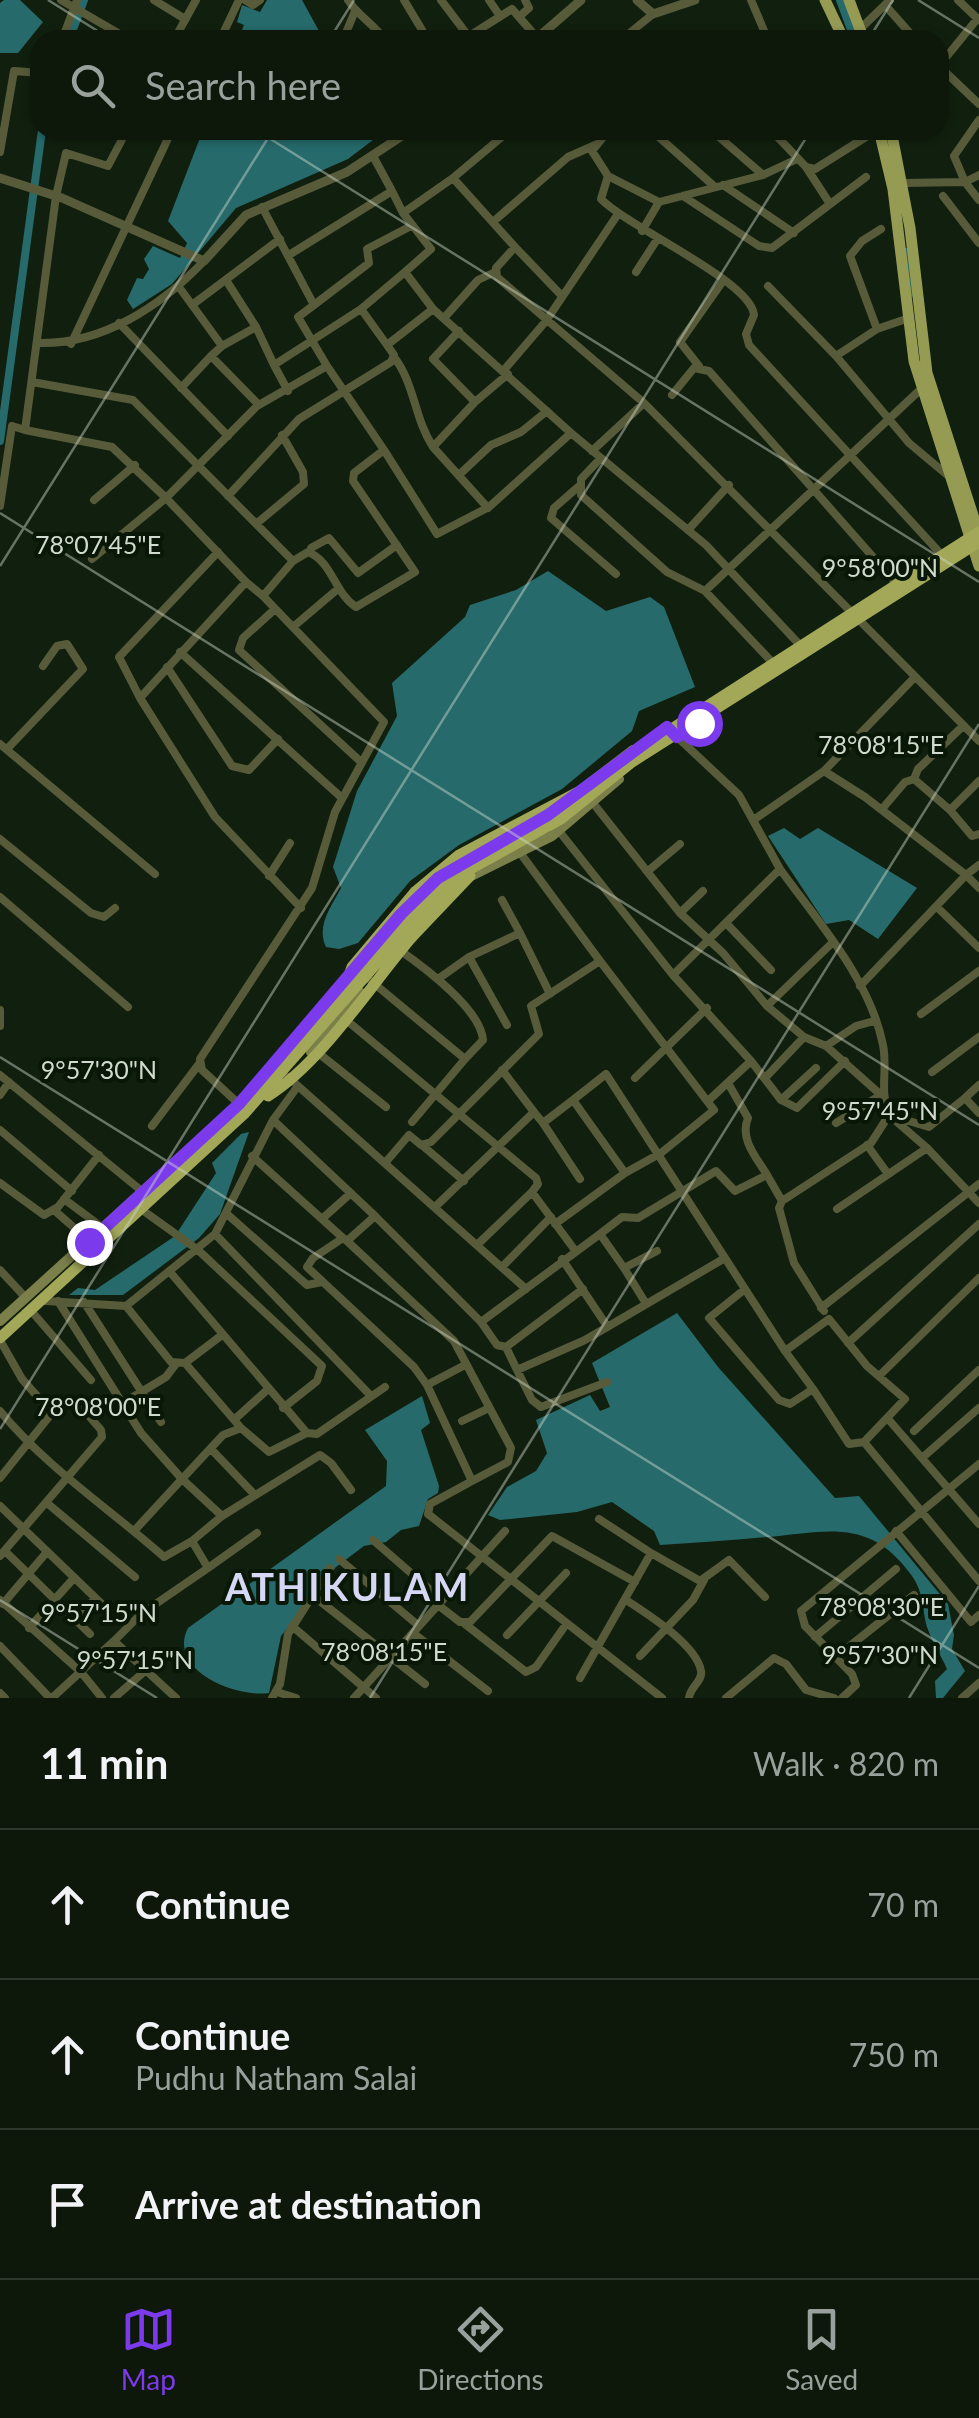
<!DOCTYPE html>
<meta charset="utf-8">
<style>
:root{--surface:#0d180a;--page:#1b2518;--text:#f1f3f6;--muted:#9aa09c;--line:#2d372b;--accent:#7c3aed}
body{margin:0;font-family:Lato,sans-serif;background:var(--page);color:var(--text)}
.stop{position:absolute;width:30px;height:30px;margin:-22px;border:8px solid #7c3aed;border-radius:50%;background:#fff}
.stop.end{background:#7c3aed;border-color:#fff;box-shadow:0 2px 10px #0008}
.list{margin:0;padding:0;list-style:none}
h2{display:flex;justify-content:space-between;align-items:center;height:130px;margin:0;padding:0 40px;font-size:42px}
h2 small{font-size:32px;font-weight:400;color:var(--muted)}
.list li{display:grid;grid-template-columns:65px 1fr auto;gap:30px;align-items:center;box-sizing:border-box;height:150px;padding:0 40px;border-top:2px solid var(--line)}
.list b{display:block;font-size:38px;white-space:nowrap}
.list p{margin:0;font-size:32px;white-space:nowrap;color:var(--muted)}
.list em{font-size:32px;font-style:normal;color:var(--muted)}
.icon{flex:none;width:55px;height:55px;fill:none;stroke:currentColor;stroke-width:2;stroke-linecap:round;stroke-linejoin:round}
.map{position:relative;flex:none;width:979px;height:1698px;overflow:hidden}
.search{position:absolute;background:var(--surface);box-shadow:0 2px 8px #0004;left:30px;right:30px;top:30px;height:110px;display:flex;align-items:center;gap:25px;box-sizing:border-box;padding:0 35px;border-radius:30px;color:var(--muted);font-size:38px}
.sheet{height:580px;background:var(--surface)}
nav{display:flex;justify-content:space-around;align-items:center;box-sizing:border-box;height:140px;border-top:2px solid var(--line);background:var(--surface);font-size:28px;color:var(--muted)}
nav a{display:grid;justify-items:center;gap:5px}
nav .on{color:var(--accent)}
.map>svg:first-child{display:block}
.water{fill:#266a6b}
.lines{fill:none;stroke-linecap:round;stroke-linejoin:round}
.canal{stroke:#266a6b;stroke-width:8}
.minor{stroke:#585b3a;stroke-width:8}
.tertiary{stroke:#585b3a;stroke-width:9}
.secondary{stroke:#7b7f49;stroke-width:10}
.primary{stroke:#969b54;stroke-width:11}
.trunk{stroke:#a2a858;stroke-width:11}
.trunk-bridge{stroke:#a2a858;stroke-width:11}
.route{stroke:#7c3aed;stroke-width:12}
.ticks{fill:none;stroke:#d0dace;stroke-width:2.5;stroke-opacity:0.45}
.labels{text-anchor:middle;stroke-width:8;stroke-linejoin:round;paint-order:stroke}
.district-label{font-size:38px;font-weight:bold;letter-spacing:2.5px;fill:#d5d7f4;stroke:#081706}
.ticks-label{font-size:25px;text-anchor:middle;fill:#d0dace;stroke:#081706;stroke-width:8;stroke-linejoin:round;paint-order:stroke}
</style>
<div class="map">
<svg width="979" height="1698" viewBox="0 0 979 1698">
<rect width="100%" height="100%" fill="#11200e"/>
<path class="water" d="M 4,0 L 20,0 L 43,22 L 18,53 L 0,53 L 0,3 Z
M 267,0 L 302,0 L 324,40 L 238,40 L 244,25 L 237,22 L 242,5 L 260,12 Z
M 203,130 L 386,130 L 348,159 L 236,208 L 172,284 L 133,309 L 127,300 L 137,278 L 143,279 L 149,269 L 144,259 L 153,246 L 180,258 L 187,243 L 168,221 Z
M 548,571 L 606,611 L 650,597 L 664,607 L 695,687 L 639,711 L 632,731 L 562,789 L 459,845 L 410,881 L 358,943 L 339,949 L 326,947 C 316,926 331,907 341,888 L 333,867 L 357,791 L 397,716 L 392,683 L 465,617 L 470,605 L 516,590 Z
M 784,828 L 800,839 L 818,828 L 917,888 L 878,939 L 849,920 L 826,924 L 768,836 Z
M 249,1132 L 220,1214 L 199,1238 L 123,1295 L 69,1295 L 78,1288 L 95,1290 L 175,1236 L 216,1173 L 212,1163 L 241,1134 Z
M 677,1313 L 718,1367 L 835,1498 L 859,1496 L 948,1604 L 954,1635 L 952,1649 L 965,1671 L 943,1698 L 936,1698 L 935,1681 L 947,1669 C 941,1655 932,1642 927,1627 C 922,1609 924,1593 912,1576 C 871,1518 829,1531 768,1537 C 732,1540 696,1543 660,1545 L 654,1531 L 612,1502 L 577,1512 L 500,1520 L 488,1515 L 507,1487 L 536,1471 L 547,1453 L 536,1420 L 590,1395 L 600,1411 L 610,1407 L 592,1363 Z
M 422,1396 L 430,1423 L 421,1430 L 439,1486 L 438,1493 L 428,1499 L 419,1526 L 401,1530 L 386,1542 L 364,1546 L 336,1567 L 281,1636 L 269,1693 C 233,1698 167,1669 188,1628 L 386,1486 L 387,1461 L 365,1430 Z"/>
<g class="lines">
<path class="canal" d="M 840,0 L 855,40
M 69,40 L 84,0
M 907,252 L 911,293
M 0,441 L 42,130"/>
<path class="minor" d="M 61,0 L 130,40
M 154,0 L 185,19
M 245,0 L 253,5 L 260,0
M 348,0 C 357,15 374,24 385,40
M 404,0 L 428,40
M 441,0 L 469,37
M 489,0 L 500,16
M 751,0 L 768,40
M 958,0 L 979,20
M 885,5 L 916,40
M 521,15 L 529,8 L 525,0
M 860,29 L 890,0
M 62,40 L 77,0
M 174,40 L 196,0
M 220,40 L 239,0
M 343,40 L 355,11
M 463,40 L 512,9 L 539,40
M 621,40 L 653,14
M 939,66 L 978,18
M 939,66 L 979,104
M 979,120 L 954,156 L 965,182 L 979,175
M 609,130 L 592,151 L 608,176 L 601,199 C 628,227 751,281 754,315 L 746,334 L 749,345 L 940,553
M 651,130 L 715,187
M 771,130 L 806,167 L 815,169 L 877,130
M 0,152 L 14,71 L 40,73
M 806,167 L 830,204
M 763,175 L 797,159
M 608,176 L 659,202
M 453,178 L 515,247 L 496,268 L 497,277 L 644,403
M 903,183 L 965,182 L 979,200
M 723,185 L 794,233
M 392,191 L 403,213 L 453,178 L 510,130
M 683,196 L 759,246 L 772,248 L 866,177
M 943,196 L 979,243
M 403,213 L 431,249 L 405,272
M 494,221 L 568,157 L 595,145
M 642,231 L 659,202 L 763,175 L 711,130
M 515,247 L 561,295
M 289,255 L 392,191 L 373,156
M 636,272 L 658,238
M 226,280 L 256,327
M 768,286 L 836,356 L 909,443 L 946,474
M 179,287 L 222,346 L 211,356 L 259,405
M 192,305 L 280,239
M 314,305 L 369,263 L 367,249 L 411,226
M 361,309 L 387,345
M 444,318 L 478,280 L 495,272
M 119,323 L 228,436
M 877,329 L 850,256 L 862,241 L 881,229
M 459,331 L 433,359 L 475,402 L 433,447 L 488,508
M 38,343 C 102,345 161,306 204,261
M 71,344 L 172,130
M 222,346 L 256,327 L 274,365 L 361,309 L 405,272 L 433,309
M 836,356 L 877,329 L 909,318
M 394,357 C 415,384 414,418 433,447
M 274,365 L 288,391
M 327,366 L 384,450
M 699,366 L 680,342 L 723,281
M 504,370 L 546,321 L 618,214
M 32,382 L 133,400 L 293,561
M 181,388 L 211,356
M 672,395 L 694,368 L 709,371 L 895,582
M 475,402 L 508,374
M 25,430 L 112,447 L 166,498 L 92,559
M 592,451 L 644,403 L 979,741
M 600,459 L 581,479 L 581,495 L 667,572 L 705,591 L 921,389
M 461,473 L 491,445 L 521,432 L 547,411
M 578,487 L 554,508 L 551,518 L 616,574
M 228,496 L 299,419 L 391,362 L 394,355 L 387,345 L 433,309 L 571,433
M 94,500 L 135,465
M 0,506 L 12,426 L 25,430 L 56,196 L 66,153 L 108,166 L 127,130
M 256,524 L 304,484 L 303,472 L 282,435
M 688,530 L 729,485
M 310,553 L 311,548 L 329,538 L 358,573 L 397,545
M 246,582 L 166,498 L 257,406 L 327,366 L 298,317 L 314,305 L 262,207
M 705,591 L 771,661
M 263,596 L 246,582 L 140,698 L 215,817 L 301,908
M 275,609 L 243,638 L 239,650 L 361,762
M 293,627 L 339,588
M 180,652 L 342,798
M 167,667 L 232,766 L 249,770 L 278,739
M 140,698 L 119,657 L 218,552
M 963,726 L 918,769 L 914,779 L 950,810 L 979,781
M 673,733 L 739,795 L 780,869 L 673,975 L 751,1061 L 709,1100
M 0,744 L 155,874
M 7,749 L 83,669 L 67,644 L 57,646 L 43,666
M 824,771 L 865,797 L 966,875 L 979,865
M 593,803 L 680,913 L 723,953 L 767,1006 L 804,1037 L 826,1046 L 881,1095 L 836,1123
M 882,809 L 905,782 L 914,779
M 950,810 L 972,836 L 979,834
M 755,819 L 824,771 L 914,678
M 559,831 L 673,975
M 0,839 L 91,913 L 104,917 L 115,908
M 648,871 L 680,844
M 269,876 L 290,843
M 0,897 L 128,1007
M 502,900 L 520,933
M 937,907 L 979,948
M 680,913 L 703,891
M 726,923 L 771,970
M 401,951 C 425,968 481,1010 483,1040 L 465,1059
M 600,961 L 714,1110 L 661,1153 L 625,1173
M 438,979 L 469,957
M 371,981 L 465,1059 L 412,1122
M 860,986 L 966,875 L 979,888
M 767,1006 L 832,943
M 0,1010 L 0,1026
M 921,1014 L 979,971
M 345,1019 L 536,1178 L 538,1184 L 532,1192 L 574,1249
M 507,1025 L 469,957 L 520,933 L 550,994
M 826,1046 L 856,1026 L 874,1021
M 317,1052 L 386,1107
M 751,1061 L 781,1100 L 816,1068
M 502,1070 L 534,1112
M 932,1072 L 979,1037
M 0,1075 L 143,1192
M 288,1077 L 298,1086 L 273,1120 L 375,1216 L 347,1241 L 343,1238 L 313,1258 L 307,1267 L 414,1367 L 427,1385 L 472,1481 L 430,1504 L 428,1514 L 662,1698
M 635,1078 L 707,1008
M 765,1078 L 804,1037
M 728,1083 L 748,1118 C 739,1139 757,1158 767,1175
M 979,1085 L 965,1098 L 979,1113
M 298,1086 L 526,1289
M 0,1095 L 9,1082
M 573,1100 L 606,1074 L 725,1258
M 781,1100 L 797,1108 L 845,1061
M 239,1104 L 202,1070 L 200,1059 L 312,888 L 335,812 L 384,722 L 263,596 L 293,561 L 308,552 C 332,561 335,594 356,607 L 415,572 L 353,481 L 354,473 L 384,450 L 437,534 L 489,507 L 571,433 L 706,545 L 798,643
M 889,1115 L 929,1127 L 965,1098
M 889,1115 L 927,1148
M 543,1123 L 580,1179
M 152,1126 L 199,1064
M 0,1130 L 72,1191
M 867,1145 L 888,1174
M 423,1146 L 464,1181
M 252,1156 L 343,1238
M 385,1163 L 409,1135 L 421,1145 L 431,1142 L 539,1034 L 531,1006 L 600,961 L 518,850
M 0,1183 L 44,1215 L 58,1207 L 99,1155
M 64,1199 L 103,1228
M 782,1201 L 779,1208 L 794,1263 L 824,1311
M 435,1207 L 534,1112 L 543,1123 L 573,1100 L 625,1173 L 555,1224
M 837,1209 L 927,1148 L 979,1203
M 54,1210 L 89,1241
M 145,1212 L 198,1250 L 322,1366 L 317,1381 L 283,1408
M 227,1214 L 307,1285 L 322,1282
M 375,1216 L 481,1322 L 497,1345 L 506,1347 L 517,1370 L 585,1340 L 725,1258 L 785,1351
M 323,1218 L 351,1193
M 215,1234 L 371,1396
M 600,1234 L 622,1217 L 638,1218 L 716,1171 L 735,1191 L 767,1175 L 782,1201 L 871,1143 L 889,1115 C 879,1090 888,1070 883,1045 C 870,979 818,922 780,869
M 347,1241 L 454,1341 L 511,1448 L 508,1462 L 472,1481
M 478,1244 L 532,1192
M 562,1259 L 607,1326
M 502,1267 L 551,1217
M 624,1268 L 645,1302
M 0,1270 L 26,1298
M 170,1272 L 307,1433
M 745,1289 L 709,1318 L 779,1400 L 790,1404 L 813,1389 L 785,1351 L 829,1319 L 867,1366 L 905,1399 L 864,1442 L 979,1581
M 46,1301 L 126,1306 L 215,1234 L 273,1120
M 58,1301 L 141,1433 L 182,1479 L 134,1531
M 84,1302 L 161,1422
M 126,1306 L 171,1362 L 185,1363 L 241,1428 L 223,1435 L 182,1479 L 222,1516 L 192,1541 L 208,1568 L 141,1614 L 114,1641 L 176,1698
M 821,1308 L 979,1184
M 33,1313 L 91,1380
M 481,1322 L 600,1234 L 624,1268 L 657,1251
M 848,1343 L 979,1224
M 506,1347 L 583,1289
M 185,1363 L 222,1335
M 517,1370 L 532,1400 L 541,1407 L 607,1382
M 879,1376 L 979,1278
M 427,1385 L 465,1365
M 813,1389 L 849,1444 L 864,1442
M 123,1403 L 166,1377 L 175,1365
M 0,1411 C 48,1469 109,1508 164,1557 L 192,1541
M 235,1419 L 267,1390
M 889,1420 L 979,1524
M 462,1421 L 487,1409
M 241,1428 L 269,1452 L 307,1433 L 317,1434 L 385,1387
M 914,1431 L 979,1370
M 211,1449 L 253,1493
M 922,1458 L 979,1408
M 0,1478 L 52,1413 L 22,1379 L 1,1342
M 47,1503 L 135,1577
M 0,1506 L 110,1612
M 222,1516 L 320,1455 L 331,1463 L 351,1490
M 896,1531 L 971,1622 L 979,1615
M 373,1540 L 442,1600
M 5,1551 L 90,1634
M 651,1553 L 700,1581 L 729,1560 L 765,1597
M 0,1556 L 102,1437 L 101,1430 L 77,1402
M 339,1559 L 419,1626
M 208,1568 L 257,1533
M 311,1594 L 425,1684
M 0,1600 L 81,1672 L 102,1698
M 626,1600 C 646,1613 697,1645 701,1671 C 703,1681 690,1687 689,1698
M 3,1604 L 46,1553
M 438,1605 L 460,1622 L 470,1622 L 552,1536 L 635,1582
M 75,1619 L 95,1599
M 465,1624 L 526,1672 L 536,1667 L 567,1623
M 292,1626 L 376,1698
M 29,1628 L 74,1578
M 413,1633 L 488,1691
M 507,1635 L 566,1573
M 815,1637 L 896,1569
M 0,1646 L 50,1698
M 640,1656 L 693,1600 L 704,1580
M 836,1657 L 914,1595
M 580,1678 L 651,1553 L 599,1519
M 277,1692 L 296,1698
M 0,1693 L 5,1698
M 52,1698 L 114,1641
M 114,1698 L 145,1671
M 272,1698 L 280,1684 L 288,1634 L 330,1568
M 354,1698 L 505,1531
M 726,1698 L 774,1658 L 786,1664 L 806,1690 L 834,1698
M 842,1698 L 856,1685 L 852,1674 L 805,1626 L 801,1611 L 979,1464
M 962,1698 L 979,1683"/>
<path class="tertiary" d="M 637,0 L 653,14 L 695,0
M 535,40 L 581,0
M 0,178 L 62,198 L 204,261 L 246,215 L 347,172 L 411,130"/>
<path class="secondary" d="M 447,871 L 548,815 L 633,750
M 463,880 L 552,836 L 619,779
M 311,1052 L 361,993
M 0,1321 L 239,1104 L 290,1048"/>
<path class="primary" d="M 825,0 L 844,40
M 849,0 L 864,40
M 879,130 L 893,189 L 914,361 L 979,566
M 891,130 L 910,228 L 927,373 L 979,534"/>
<path class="trunk" d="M 415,892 L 459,855 L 578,792
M 412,937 L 470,876"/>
<path class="trunk-bridge" d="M 628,757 L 979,532
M 347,981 L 352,967 L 415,892
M 288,1057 L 404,919 L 447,877
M 268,1096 C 322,1062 370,986 412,937
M 0,1338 L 244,1114 L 429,904 L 465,872 L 561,819 L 632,762 L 979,542"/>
</g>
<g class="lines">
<path class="route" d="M 89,1242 L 239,1104 L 401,914 L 438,878 L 548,815 L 667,727 L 677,737 L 699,723"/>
</g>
<path class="ticks" d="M 48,0 L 112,40M 918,0 L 979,38M 329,40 L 354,0M 868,40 L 893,0M 256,130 L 979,582M 0,513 L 979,1125M 0,566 L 273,130M 0,1057 L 979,1668M 0,1429 L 811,130M 0,1600 L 157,1698M 370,1698 L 979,724M 909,1698 L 979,1586"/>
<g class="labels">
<g class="district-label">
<text x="348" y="1601">ATHIKULAM</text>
</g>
</g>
<g class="ticks-label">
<text x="98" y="554">78°07'45"E</text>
<text x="880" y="577">9°58'00"N</text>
<text x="881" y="754">78°08'15"E</text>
<text x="99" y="1079">9°57'30"N</text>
<text x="880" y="1120">9°57'45"N</text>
<text x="98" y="1416">78°08'00"E</text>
<text x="881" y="1616">78°08'30"E</text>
<text x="99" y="1622">9°57'15"N</text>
<text x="384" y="1661">78°08'15"E</text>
<text x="880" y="1664">9°57'30"N</text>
<text x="135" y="1669">9°57'15"N</text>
</g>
</svg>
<div class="stop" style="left:699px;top:723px"></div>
<div class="stop end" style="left:89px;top:1242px"></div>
<div class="search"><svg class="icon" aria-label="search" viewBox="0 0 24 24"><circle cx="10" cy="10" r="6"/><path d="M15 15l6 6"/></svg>Search here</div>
</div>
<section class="sheet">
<h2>11 min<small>Walk · 820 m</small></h2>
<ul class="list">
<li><svg class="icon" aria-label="ahead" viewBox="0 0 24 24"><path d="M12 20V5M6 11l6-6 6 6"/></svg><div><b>Continue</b></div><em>70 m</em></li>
<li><svg class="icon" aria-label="ahead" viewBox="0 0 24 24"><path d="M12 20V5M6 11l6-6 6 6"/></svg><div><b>Continue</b><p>Pudhu Natham Salai</p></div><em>750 m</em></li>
<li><svg class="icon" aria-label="arrive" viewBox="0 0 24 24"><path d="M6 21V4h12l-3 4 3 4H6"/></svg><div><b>Arrive at destination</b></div></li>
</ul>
</section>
<nav>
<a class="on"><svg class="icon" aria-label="map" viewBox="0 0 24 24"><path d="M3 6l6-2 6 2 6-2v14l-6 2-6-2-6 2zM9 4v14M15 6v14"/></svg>Map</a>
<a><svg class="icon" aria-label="directions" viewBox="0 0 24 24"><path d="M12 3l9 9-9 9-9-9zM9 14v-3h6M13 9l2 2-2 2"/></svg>Directions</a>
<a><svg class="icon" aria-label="saved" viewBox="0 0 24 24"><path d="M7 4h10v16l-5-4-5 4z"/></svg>Saved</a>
</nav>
